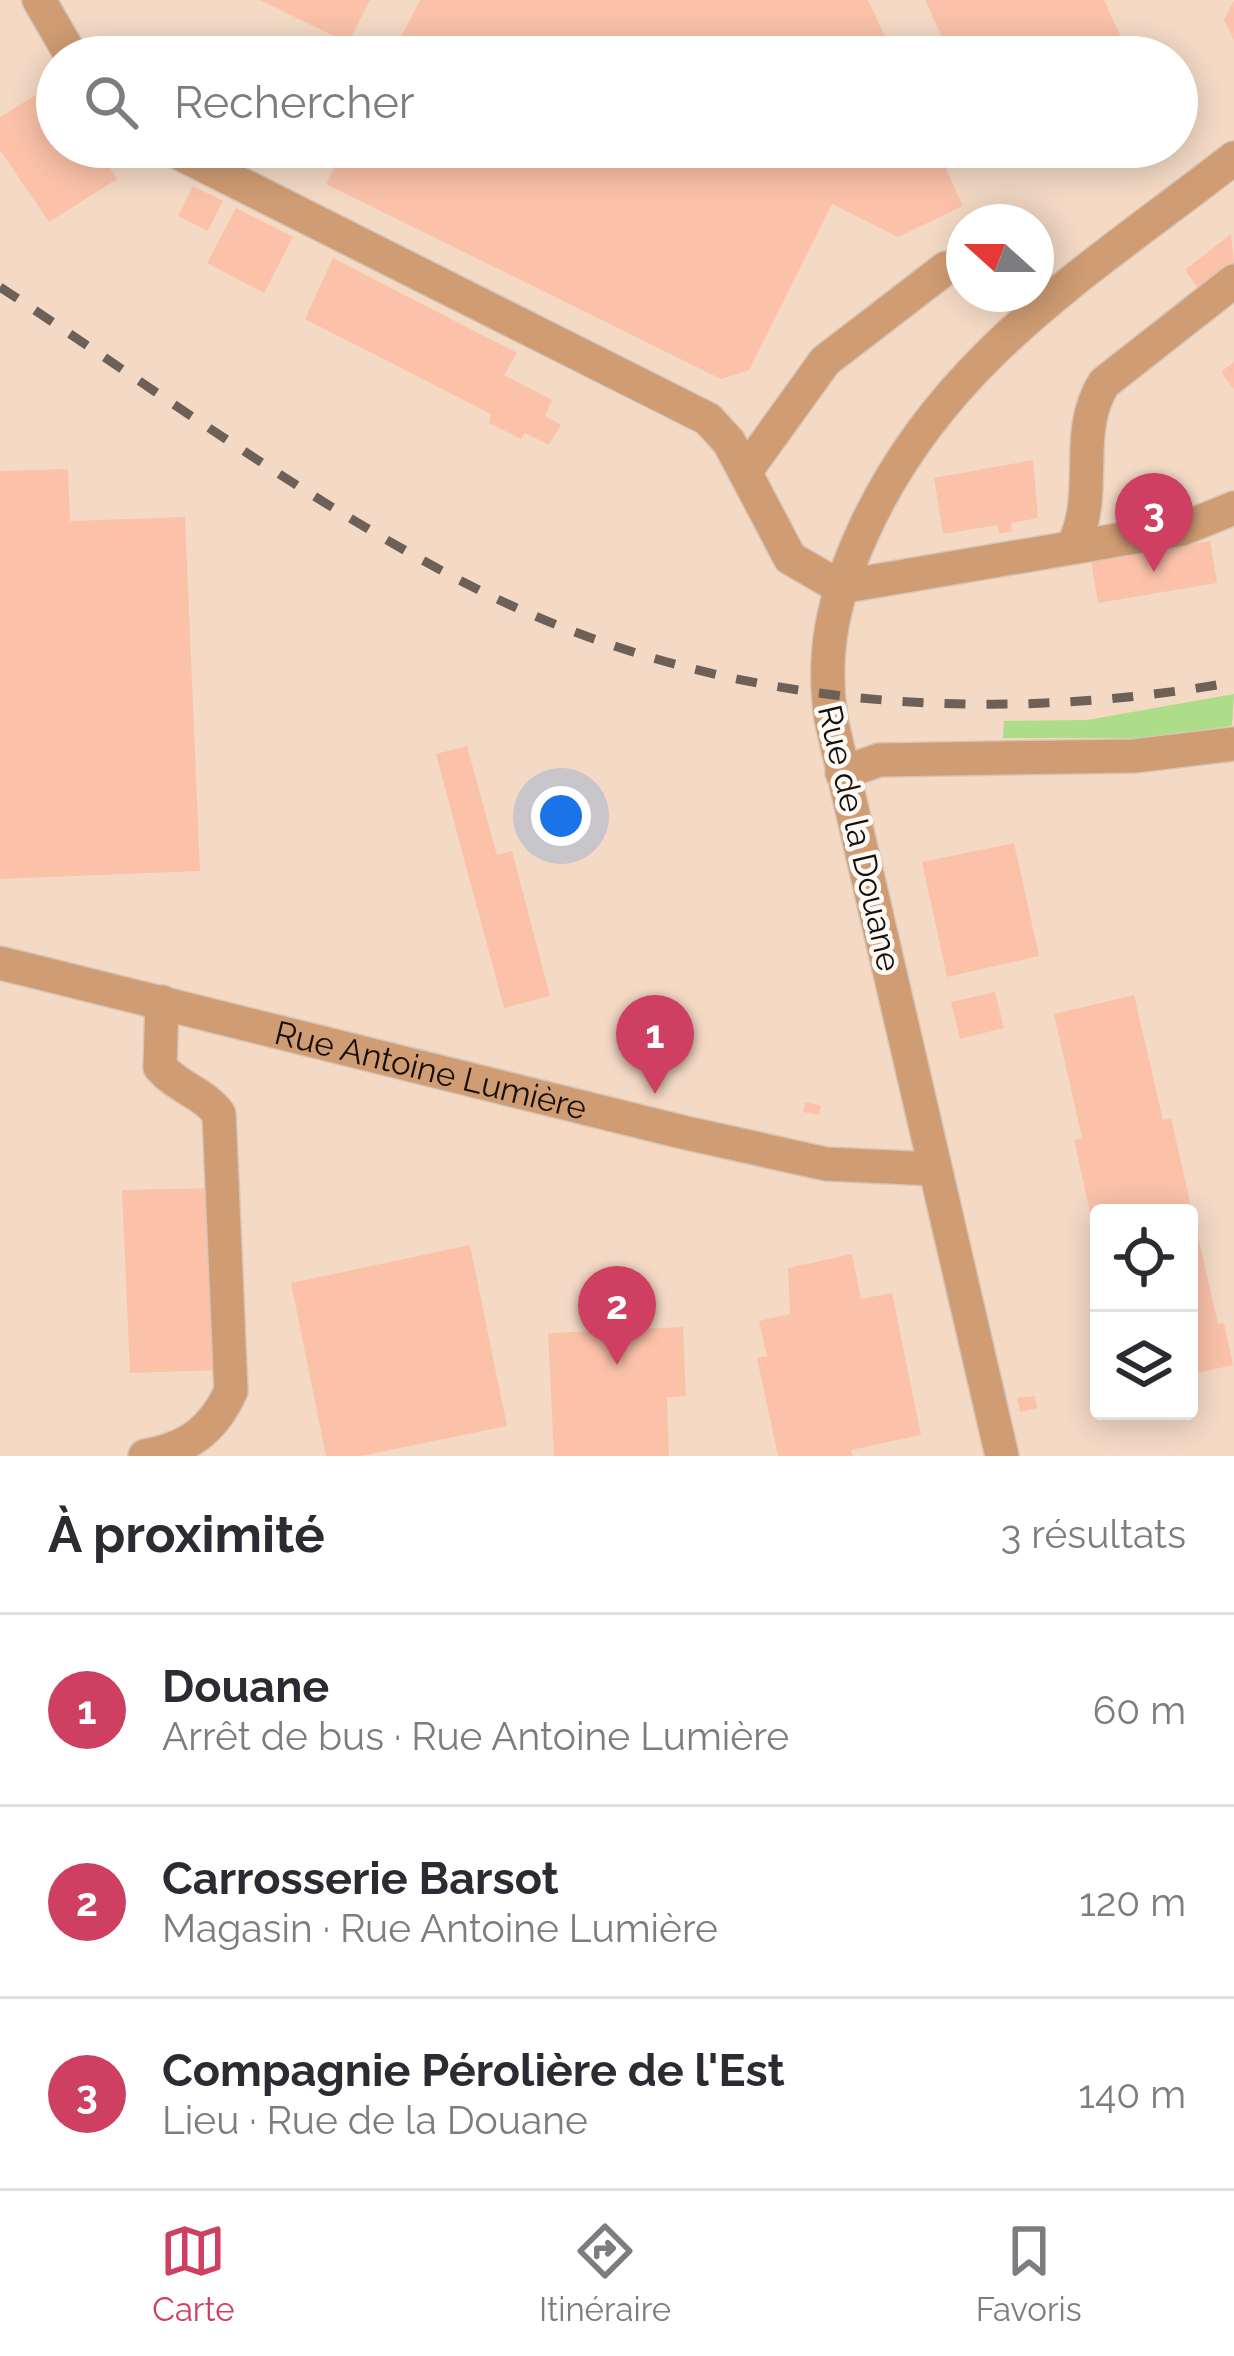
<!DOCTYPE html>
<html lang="fr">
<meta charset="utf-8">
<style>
:root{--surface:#fff;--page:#f2f2f3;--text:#2b2b33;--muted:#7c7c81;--line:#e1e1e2;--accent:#ce3f61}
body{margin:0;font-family:Raleway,sans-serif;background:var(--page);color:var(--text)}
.controls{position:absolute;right:36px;bottom:36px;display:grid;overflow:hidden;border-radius:12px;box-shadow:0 6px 30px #0003}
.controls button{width:108px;height:108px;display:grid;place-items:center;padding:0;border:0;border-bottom:3px solid var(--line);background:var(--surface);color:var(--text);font:60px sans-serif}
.compass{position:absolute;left:946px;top:204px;width:108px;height:108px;border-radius:50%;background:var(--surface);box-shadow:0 6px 30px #0003;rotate:291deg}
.you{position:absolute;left:561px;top:816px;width:42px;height:42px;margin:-30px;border:9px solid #fff;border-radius:50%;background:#1a73e8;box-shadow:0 0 0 18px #1a73e833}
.badge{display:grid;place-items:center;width:78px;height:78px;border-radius:50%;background:var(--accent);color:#fff;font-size:39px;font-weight:700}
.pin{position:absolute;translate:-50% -99px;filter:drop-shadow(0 3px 6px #0008)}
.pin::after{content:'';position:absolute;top:63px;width:42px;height:36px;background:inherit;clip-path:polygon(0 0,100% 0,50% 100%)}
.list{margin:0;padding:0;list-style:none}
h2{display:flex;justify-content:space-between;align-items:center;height:156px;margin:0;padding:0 48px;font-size:51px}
h2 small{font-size:39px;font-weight:400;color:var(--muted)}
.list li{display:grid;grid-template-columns:78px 1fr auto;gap:36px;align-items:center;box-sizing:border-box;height:192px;padding:0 48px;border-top:3px solid var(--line)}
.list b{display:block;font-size:45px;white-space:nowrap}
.list p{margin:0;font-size:39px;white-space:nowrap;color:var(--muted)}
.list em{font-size:39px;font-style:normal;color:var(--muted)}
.icon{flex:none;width:66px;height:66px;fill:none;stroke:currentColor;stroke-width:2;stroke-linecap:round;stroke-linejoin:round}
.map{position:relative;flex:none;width:1234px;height:1456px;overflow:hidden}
.search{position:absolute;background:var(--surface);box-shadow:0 6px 30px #0003;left:36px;right:36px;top:36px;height:132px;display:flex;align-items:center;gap:30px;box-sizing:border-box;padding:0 42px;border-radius:66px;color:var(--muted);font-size:45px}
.sheet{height:732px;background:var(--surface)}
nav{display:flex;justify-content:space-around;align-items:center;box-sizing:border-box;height:168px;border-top:3px solid var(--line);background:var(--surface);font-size:33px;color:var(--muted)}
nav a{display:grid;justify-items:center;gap:6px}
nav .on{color:var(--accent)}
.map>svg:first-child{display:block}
.built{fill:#f4dac5;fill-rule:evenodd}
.green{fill:#addd88}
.building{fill:#fbc2a9}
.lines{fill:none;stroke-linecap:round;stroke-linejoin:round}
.minor-casing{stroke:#d7c5b7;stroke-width:36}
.minor{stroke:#cf9c73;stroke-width:33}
.rail{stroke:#6c6057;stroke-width:9;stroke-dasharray:21 21;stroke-linecap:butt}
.labels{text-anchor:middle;stroke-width:9;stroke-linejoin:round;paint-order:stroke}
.street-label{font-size:33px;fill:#150e09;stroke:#fdf9f5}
</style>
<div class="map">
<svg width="1234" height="1456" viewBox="0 0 1234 1456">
<rect width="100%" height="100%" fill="#fce8d8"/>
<path class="built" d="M 0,0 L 1234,0 L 1234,1456 L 0,1456 ZM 57,57 L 1177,57 L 1177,147 L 57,147 ZM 964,222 L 1036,222 L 1036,294 L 964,294 ZM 1099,1213 L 1189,1213 L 1189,1411 L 1099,1411 Z"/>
<path class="green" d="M 1234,694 L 1232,726 L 1141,738 L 1003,738 L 1004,721 L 1087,720 Z"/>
<path class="building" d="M 260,0 L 370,0 L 348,43 Z
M 420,0 L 868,0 L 895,57 L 391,57 Z
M 925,0 L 1104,0 L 1130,57 L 951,57 Z
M 1234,1 L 1234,40 L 1224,20 Z
M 57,82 L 57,147 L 97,147 L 117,179 L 49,222 L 0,150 L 0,117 Z
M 335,147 L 936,147 L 963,206 L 898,237 L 832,204 L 749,370 L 721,379 L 326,184 L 343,151 Z
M 193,186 L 223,201 L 208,231 L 178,216 Z
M 236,208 L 293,237 L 264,293 L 207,263 Z
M 1231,234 L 1234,263 L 1199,289 L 1185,270 Z
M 333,258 L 517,353 L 504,375 L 552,400 L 545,416 L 561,425 L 549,445 L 525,433 L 521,439 L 489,423 L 491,414 L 305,319 Z
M 1234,362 L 1234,389 L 1221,372 Z
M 1033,460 L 1038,518 L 1011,523 L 1012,531 L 999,534 L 998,525 L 943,534 L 934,478 Z
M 68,469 L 70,521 L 185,517 L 200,871 L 0,879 L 0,471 Z
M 1210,541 L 1217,583 L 1098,603 L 1091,560 Z
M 467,746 L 497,855 L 512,851 L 550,996 L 504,1008 L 436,754 Z
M 1014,843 L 1039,956 L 947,977 L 922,862 Z
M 995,992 L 1004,1028 L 960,1039 L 951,1002 Z
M 1134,995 L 1163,1120 L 1171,1118 L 1218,1324 L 1224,1323 L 1233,1365 L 1189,1375 L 1189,1213 L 1099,1213 L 1097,1243 L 1074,1140 L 1082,1138 L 1054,1014 Z
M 805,1102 L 821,1106 L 819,1115 L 803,1112 Z
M 213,1188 L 221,1370 L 130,1373 L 122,1190 Z
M 470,1245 L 507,1426 L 361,1456 L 326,1456 L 291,1283 Z
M 852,1254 L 861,1299 L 892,1293 L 921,1435 L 851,1450 L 853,1456 L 778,1456 L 757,1358 L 767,1356 L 759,1321 L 790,1314 L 788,1268 Z
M 683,1327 L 686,1396 L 667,1397 L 669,1456 L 554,1456 L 548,1333 Z
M 1035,1396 L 1037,1408 L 1020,1412 L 1017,1398 Z"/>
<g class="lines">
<g class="minor-casing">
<g id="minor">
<path d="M 39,0 L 72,57"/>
<path d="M 167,147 L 708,419 L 729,442 L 790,558 L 840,587 L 1182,529 L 1234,508"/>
<path d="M 745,472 L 825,361 L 946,268"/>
<path d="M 1073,546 C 1100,492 1072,434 1104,383 L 1234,281"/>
<path d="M 842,773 L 879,760 L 1134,756 L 1234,744"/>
<path id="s1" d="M 0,963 L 682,1132 L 826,1164 L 934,1169"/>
<path d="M 145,1456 C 189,1448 213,1430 231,1391 L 219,1114 C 204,1093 178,1088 160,1067 L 162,1002"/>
<path d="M 1002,1456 L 831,719 C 821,650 834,596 863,532 C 942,358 1088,272 1234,158"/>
</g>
</g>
<use href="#minor" class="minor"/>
<path class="rail" d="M 0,287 C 153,388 306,501 469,585 C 704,706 978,728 1234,682"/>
</g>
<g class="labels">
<g class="street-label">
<text transform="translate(860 838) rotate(77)" y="12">Rue de la Douane</text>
<text dy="12" stroke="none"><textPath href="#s1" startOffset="444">Rue Antoine Lumière</textPath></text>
</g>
</g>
</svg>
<div class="controls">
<button><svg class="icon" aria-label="locate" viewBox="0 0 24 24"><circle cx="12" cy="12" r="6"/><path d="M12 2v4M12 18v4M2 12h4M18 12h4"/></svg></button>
<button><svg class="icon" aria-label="layers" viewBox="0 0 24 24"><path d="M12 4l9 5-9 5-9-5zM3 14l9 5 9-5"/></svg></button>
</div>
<svg class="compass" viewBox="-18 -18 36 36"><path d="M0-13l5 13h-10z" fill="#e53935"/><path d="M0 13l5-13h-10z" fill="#7c7c81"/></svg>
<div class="you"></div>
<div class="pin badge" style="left:655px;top:1094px">1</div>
<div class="pin badge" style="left:617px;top:1365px">2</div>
<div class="pin badge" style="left:1154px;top:572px">3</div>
<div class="search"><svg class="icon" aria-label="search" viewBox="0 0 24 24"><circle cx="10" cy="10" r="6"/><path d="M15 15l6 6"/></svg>Rechercher</div>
</div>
<section class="sheet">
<h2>À proximité<small>3 résultats</small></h2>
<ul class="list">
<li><span class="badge">1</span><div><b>Douane</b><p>Arrêt de bus · Rue Antoine Lumière</p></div><em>60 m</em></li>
<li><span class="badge">2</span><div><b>Carrosserie Barsot</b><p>Magasin · Rue Antoine Lumière</p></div><em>120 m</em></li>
<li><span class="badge">3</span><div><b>Compagnie Pérolière de l'Est</b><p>Lieu · Rue de la Douane</p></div><em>140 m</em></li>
</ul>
</section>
<nav>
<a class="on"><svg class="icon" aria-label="map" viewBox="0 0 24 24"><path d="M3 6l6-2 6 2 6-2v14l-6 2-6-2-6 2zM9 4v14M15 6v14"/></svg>Carte</a>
<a><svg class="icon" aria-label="directions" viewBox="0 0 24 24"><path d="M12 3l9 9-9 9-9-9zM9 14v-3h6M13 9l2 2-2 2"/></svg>Itinéraire</a>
<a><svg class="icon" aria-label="saved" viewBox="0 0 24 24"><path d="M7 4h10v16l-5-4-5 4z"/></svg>Favoris</a>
</nav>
